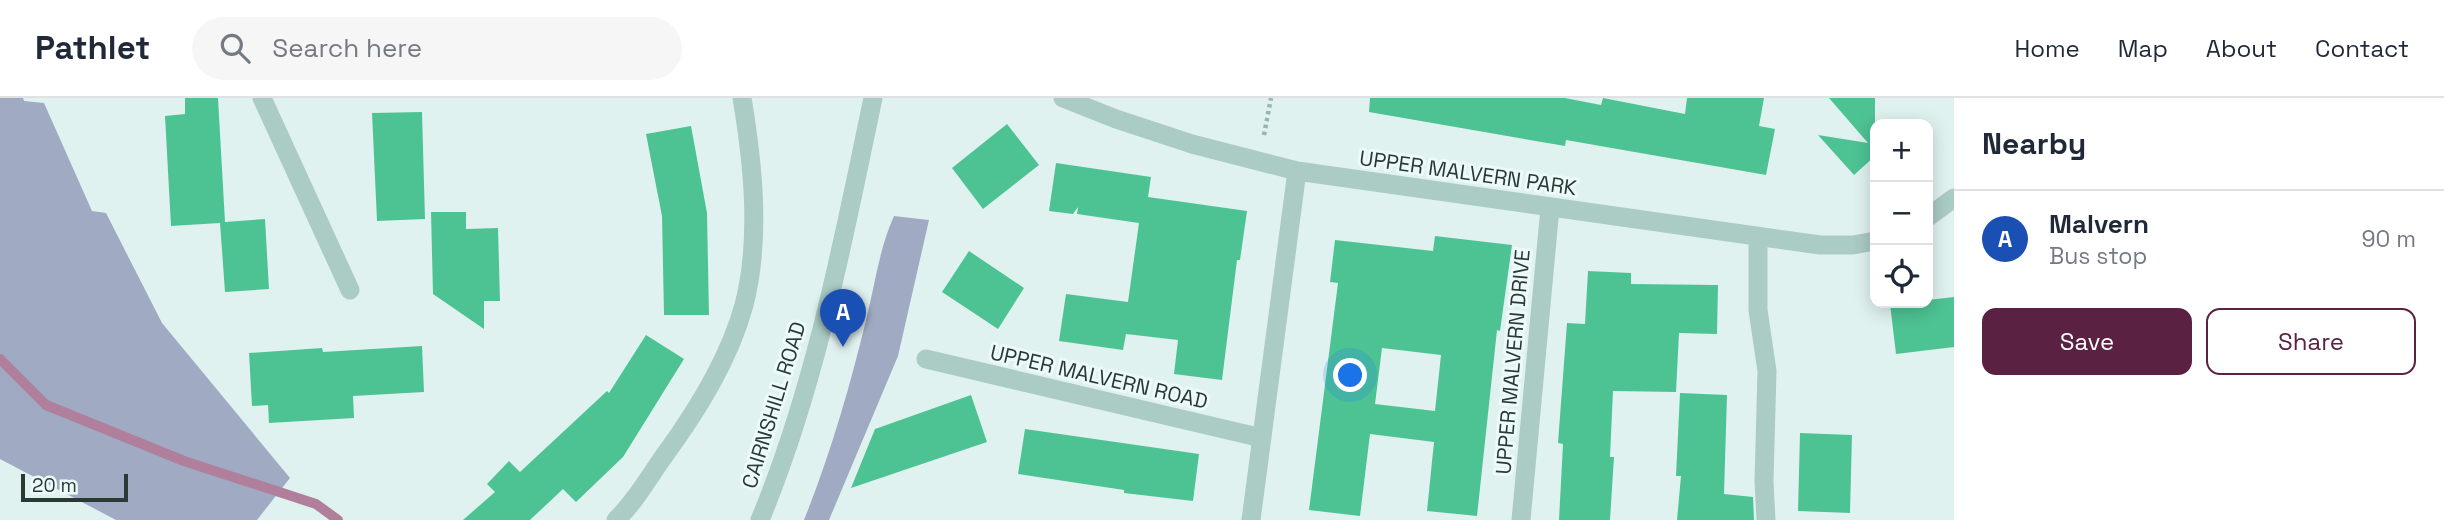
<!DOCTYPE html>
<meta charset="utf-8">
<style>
:root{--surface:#fff;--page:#f6f6f7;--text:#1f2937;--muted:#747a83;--line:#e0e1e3;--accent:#5a2142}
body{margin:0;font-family:"Space Grotesk",sans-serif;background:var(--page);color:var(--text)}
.controls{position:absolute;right:21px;top:21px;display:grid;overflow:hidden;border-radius:14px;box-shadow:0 4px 18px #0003}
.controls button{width:63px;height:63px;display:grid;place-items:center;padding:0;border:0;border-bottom:2px solid var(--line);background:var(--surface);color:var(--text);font:35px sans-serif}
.scale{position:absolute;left:21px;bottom:18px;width:107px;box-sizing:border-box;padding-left:7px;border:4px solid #2a3934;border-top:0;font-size:19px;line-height:24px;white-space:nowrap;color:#2a3934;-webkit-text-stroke:5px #ecfaf9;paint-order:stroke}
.you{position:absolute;left:1351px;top:278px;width:24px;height:24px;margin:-18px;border:5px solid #fff;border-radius:50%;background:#1a73e8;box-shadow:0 0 0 10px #1a73e833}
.badge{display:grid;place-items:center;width:46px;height:46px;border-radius:50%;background:var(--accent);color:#fff;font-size:23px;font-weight:700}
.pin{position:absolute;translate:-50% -58px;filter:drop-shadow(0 2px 4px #0008)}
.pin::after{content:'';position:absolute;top:37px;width:24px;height:21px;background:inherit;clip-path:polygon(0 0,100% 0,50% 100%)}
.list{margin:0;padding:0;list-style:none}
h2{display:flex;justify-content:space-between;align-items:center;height:91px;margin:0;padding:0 28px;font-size:30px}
h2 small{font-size:23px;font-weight:400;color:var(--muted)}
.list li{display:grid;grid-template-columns:46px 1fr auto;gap:21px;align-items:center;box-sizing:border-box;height:98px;padding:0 28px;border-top:2px solid var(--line)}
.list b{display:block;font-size:26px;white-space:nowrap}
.list p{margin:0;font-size:23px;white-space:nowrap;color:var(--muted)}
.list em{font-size:23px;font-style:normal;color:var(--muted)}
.actions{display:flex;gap:14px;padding:21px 28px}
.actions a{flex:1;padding:16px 0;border:2px solid var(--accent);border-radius:14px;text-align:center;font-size:24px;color:var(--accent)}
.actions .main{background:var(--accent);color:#fff}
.icon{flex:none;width:38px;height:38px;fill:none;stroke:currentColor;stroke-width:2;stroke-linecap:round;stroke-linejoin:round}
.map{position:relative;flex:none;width:1954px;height:422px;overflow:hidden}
header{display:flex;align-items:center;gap:42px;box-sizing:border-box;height:98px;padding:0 35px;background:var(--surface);border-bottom:2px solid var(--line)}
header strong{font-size:33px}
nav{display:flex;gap:38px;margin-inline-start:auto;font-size:24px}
.search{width:490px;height:63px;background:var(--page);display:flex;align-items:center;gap:18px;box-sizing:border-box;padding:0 24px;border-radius:38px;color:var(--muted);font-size:26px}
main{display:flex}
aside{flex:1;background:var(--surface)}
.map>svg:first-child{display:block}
.green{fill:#a0aac2}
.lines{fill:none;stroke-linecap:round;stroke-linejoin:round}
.stream{stroke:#af7f9c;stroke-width:10}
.building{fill:#4dc394;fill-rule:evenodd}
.path{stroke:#96b7b0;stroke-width:4.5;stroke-dasharray:3.5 3.5;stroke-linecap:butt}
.minor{stroke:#abcbc5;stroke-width:19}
.tertiary{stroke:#abcbc5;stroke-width:19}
.labels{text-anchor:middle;stroke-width:6;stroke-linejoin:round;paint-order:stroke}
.street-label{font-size:21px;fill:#2a3934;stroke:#ecfaf9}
</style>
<header>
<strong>Pathlet</strong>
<div class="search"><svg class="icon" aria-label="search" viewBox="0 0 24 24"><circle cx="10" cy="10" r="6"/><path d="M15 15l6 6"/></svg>Search here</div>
<nav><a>Home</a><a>Map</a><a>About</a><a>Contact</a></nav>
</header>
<main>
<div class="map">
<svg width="1954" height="422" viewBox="0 0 1954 422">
<rect width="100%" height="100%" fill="#e0f2f0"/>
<path class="green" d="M 0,0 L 23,0 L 24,3 L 44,5 L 92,113 L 106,115 L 162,225 L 290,380 L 257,422 L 116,422 L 0,361 Z
M 894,118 L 929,122 L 898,258 L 829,422 L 804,422 C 830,357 850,289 866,222 C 875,187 879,151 894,118 Z"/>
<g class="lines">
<path class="stream" d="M 0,261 L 46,307 L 184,363 L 316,406 L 338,422"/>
</g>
<path class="building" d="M 185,0 L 218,0 L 225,124 L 265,121 L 269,191 L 225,194 L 220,125 L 171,128 L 165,18 L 185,16 Z
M 1370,0 L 1565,0 L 1601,7 L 1603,0 L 1685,16 L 1687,0 L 1764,0 L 1759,28 L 1775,31 L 1766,77 L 1566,42 L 1565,48 L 1369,14 Z
M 1829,0 L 1875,0 L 1875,58 L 1854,77 L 1818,37 L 1868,45 Z
M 422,14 L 425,121 L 377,123 L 372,15 Z
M 1007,26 L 1039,67 L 983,111 L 952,70 Z
M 691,28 L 707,115 L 709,217 L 664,217 L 662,118 L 646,36 Z
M 1056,65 L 1151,79 L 1148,99 L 1247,113 L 1240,162 L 1237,162 L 1222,282 L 1174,276 L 1178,242 L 1126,236 L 1123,252 L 1059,243 L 1066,196 L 1128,204 L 1139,125 L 1077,116 L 1078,109 L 1073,116 L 1049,113 Z
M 431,114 L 466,114 L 466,131 L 498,130 L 500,203 L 484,203 L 484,231 L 433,196 Z
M 1435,138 L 1512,147 L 1500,233 L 1497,232 L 1477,418 L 1427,413 L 1434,344 L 1370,336 L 1360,418 L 1309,412 L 1338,185 L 1330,184 L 1335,142 L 1433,153 ZM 1382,250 L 1441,257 L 1435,313 L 1375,306 Z
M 969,153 L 1024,190 L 998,231 L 942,194 Z
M 1588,173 L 1631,175 L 1631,186 L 1718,187 L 1717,236 L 1679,235 L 1676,294 L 1613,293 L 1610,359 L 1614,359 L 1610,422 L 1559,422 L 1563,346 L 1558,345 L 1567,225 L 1585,226 Z
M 1954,199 L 1954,249 L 1896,256 L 1890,206 L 1928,205 L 1928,202 Z
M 646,237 L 684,261 L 623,359 L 576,404 L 563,391 L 530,422 L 463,422 L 495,394 L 487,386 L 509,363 L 520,374 L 607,293 L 609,295 Z
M 422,248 L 424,294 L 353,298 L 354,320 L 269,325 L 268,307 L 252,308 L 249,255 L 322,250 L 323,254 Z
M 1680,295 L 1727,297 L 1724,396 L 1753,399 L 1754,422 L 1677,422 L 1681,378 L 1676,378 Z
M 971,297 L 987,344 L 851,390 L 875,331 Z
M 1025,331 L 1199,356 L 1193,403 L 1124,395 L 1124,392 L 1018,376 Z
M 1800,335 L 1852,337 L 1850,415 L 1798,413 Z"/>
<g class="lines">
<path class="path" d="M 1264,37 L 1271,0"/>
<path class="minor" d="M 262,0 L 350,192
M 1063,0 L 1116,21 L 1192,46 L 1297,73 L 1820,147 L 1853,147 L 1875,143
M 1928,119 L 1954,100
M 1758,138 L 1758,212 L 1767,273 L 1764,383 L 1766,422
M 926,261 L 1262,340
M 616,422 C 635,404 649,379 664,358 C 697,313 729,262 744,207 C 761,141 753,66 742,0
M 1251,422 L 1297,73
M 1521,422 L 1550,110"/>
<path class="tertiary" d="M 760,422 C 816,287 843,143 873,0"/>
</g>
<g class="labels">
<g class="street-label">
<text transform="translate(1468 75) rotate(8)" y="7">UPPER MALVERN PARK</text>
<text transform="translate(1513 264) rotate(-85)" y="7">UPPER MALVERN DRIVE</text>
<text transform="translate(1099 279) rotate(13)" y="7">UPPER MALVERN ROAD</text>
<text transform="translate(774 307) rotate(-73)" y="7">CAIRNSHILL ROAD</text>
</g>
</g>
</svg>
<div class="controls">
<button>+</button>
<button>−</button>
<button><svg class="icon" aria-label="locate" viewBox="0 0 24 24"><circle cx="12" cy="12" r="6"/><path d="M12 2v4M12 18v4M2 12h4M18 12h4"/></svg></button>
</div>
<div class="scale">20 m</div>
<div class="you"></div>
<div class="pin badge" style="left:843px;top:249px;background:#1a4fb4">A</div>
</div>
<aside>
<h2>Nearby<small></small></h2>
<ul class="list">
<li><span class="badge" style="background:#1a4fb4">A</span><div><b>Malvern</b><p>Bus stop</p></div><em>90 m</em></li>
</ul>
<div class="actions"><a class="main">Save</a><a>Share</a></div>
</aside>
</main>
